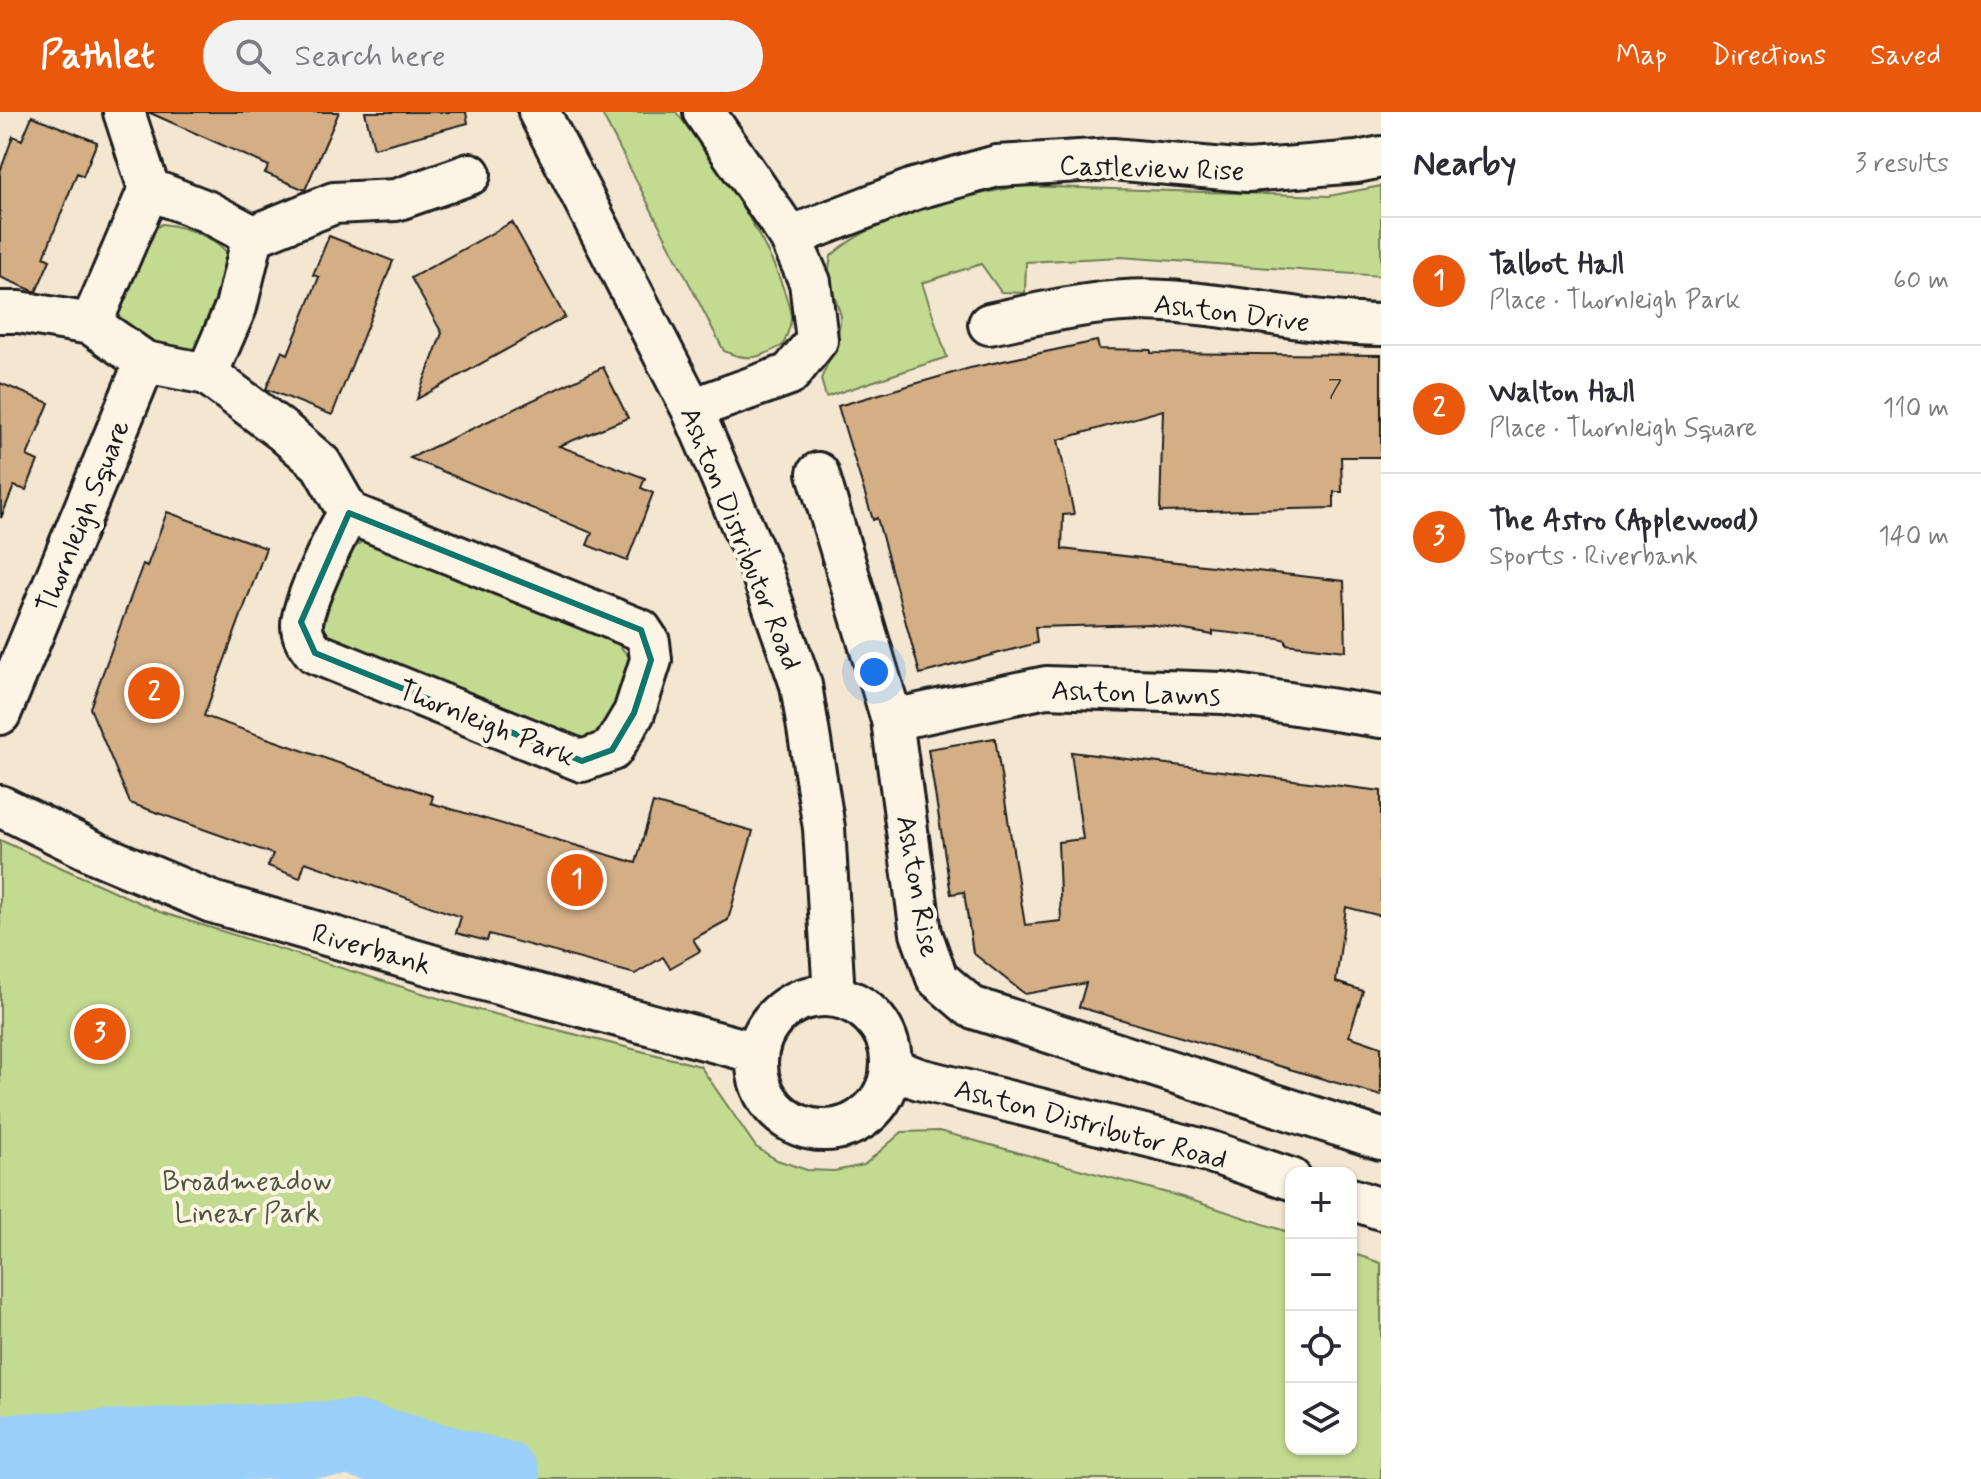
<!DOCTYPE html>
<meta charset="utf-8">
<style>
:root{--surface:#fff;--page:#f2f2f3;--text:#2b2b33;--muted:#7c7c81;--line:#e1e1e2;--accent:#ea580c}
body{margin:0;font-family:Mynerve,sans-serif;background:var(--page);color:var(--text)}
.controls{position:absolute;right:24px;bottom:24px;display:grid;overflow:hidden;border-radius:16px;box-shadow:0 2px 6px #0004}
.controls button{width:72px;height:72px;display:grid;place-items:center;padding:0;border:0;border-bottom:2px solid var(--line);background:var(--surface);color:var(--text);font:40px sans-serif}
.you{position:absolute;left:874px;top:560px;width:28px;height:28px;margin:-20px;border:6px solid #fff;border-radius:50%;background:#1a73e8;box-shadow:0 0 0 12px #1a73e833}
.badge{display:grid;place-items:center;width:52px;height:52px;border-radius:50%;background:var(--accent);color:#fff;font-size:26px;font-weight:700}
.pin{position:absolute;translate:-50% -50%;border:4px solid #fff;box-shadow:0 2px 8px #0006}
.list{margin:0;padding:0;list-style:none}
h2{display:flex;justify-content:space-between;align-items:center;height:104px;margin:0;padding:0 32px;font-size:34px}
h2 small{font-size:26px;font-weight:400;color:var(--muted)}
.list li{display:grid;grid-template-columns:52px 1fr auto;gap:24px;align-items:center;box-sizing:border-box;height:128px;padding:0 32px;border-top:2px solid var(--line)}
.list b{display:block;font-size:30px;white-space:nowrap}
.list p{margin:0;font-size:26px;white-space:nowrap;color:var(--muted)}
.list em{font-size:26px;font-style:normal;color:var(--muted)}
.icon{flex:none;width:44px;height:44px;fill:none;stroke:currentColor;stroke-width:2;stroke-linecap:round;stroke-linejoin:round}
.map{position:relative;flex:none;width:1381px;height:1367px;overflow:hidden}
header{display:flex;align-items:center;gap:48px;box-sizing:border-box;height:112px;padding:0 40px;background:var(--accent);color:#fff}
header strong{font-size:38px}
nav{display:flex;gap:44px;margin-inline-start:auto;font-size:28px}
.search{width:560px;height:72px;background:var(--page);display:flex;align-items:center;gap:20px;box-sizing:border-box;padding:0 28px;border-radius:44px;color:var(--muted);font-size:30px}
main{display:flex}
aside{flex:1;background:var(--surface)}
.map>svg:first-child{display:block}
.green{fill:#c3db91;stroke:#707c56;stroke-width:2}
.lines{fill:none;stroke-linecap:round;stroke-linejoin:round}
.river{stroke:#9ad0f9;stroke-width:76}
.building{fill:#d4af86;stroke:#1c1c1c;stroke-width:2}
.street-casing{stroke:#1c1c1c;stroke-width:46}
.street{stroke:#fcf5e5;stroke-width:40}
.marked{fill:none;stroke:#0f766e;stroke-width:6;stroke-linejoin:round}
.labels{text-anchor:middle;stroke-width:8;stroke-linejoin:round;paint-order:stroke}
.number-label{font-size:24px;fill:#4a4136}
.street-label{font-size:28px;fill:#1c1c1c;stroke:#fcf5e5}
.park-label{font-size:28px;fill:#4e553f;stroke:#fcf5e5}
</style>
<header>
<strong>Pathlet</strong>
<div class="search"><svg class="icon" aria-label="search" viewBox="0 0 24 24"><circle cx="10" cy="10" r="6"/><path d="M15 15l6 6"/></svg>Search here</div>
<nav><a>Map</a><a>Directions</a><a>Saved</a></nav>
</header>
<main>
<div class="map">
<svg width="1381" height="1367" viewBox="0 0 1381 1367">
<rect width="100%" height="100%" fill="#f4e7d2"/>
<filter id="ink" filterUnits="userSpaceOnUse"><feTurbulence type="fractalNoise" baseFrequency=".0125" numOctaves="2"/><feDisplacementMap in="SourceGraphic" scale="16" xChannelSelector="R" yChannelSelector="G"/><feConvolveMatrix kernelMatrix="1 2 1 2 8 2 1 2 1" color-interpolation-filters="sRGB"/></filter>
<g filter="url(#ink)">
<path class="green" d="M 601,0 L 676,0 C 716,51 779,141 791,204 C 792,213 786,225 783,233 C 760,246 748,250 724,239 Z
M 1020,74 L 1329,84 L 1381,74 L 1381,164 L 1121,145 L 1026,150 L 1025,181 L 1001,180 L 981,152 L 922,171 L 947,245 L 826,285 L 821,267 L 837,229 L 841,204 L 828,163 L 831,144 C 875,103 962,85 1020,74 Z
M 162,112 C 183,114 231,129 232,154 L 195,240 L 169,242 L 116,207 L 153,118 Z
M 367,426 L 616,530 L 633,549 L 604,627 L 586,635 L 325,525 L 323,516 C 333,484 337,444 367,426 Z
M 0,728 L 160,800 L 467,895 L 700,954 L 756,1035 L 777,1048 L 807,1058 L 834,1059 L 864,1053 L 902,1020 L 939,1019 L 1182,1085 L 1291,1121 L 1291,1337 L 1351,1337 L 1351,1141 L 1381,1151 L 1381,1367 L 503,1367 L 353,1326 L 0,1340 Z"/>
<g class="lines">
<path class="river" d="M 0,1340 L 353,1326 L 503,1367"/>
</g>
<path class="building" d="M 148,0 L 339,0 L 305,78 L 265,61 L 269,54 Z
M 365,0 L 466,0 L 468,11 L 374,36 Z
M 32,4 L 97,30 L 83,64 L 77,61 L 44,145 L 50,148 L 36,180 L 0,165 L 0,60 L 13,24 L 22,28 Z
M 512,110 L 565,205 L 417,287 L 442,221 L 411,166 Z
M 329,124 L 393,149 L 332,303 L 266,277 L 282,239 L 288,242 L 319,165 L 313,163 Z
M 1097,229 L 1099,237 L 1151,238 L 1151,241 L 1381,243 L 1381,345 L 1341,345 L 1342,380 L 1334,380 L 1334,396 L 1160,400 L 1163,298 L 1058,328 L 1074,402 L 1063,403 L 1062,437 L 1344,469 L 1346,539 L 1286,532 L 1286,528 L 1278,526 L 1213,519 L 1213,523 L 1150,512 L 1035,515 L 1037,531 L 920,562 L 877,406 L 873,408 L 838,294 L 970,256 Z
M 603,255 L 628,306 L 559,334 L 645,366 L 641,376 L 653,381 L 627,449 L 587,433 L 592,421 L 410,346 Z
M 0,271 L 49,291 L 27,344 L 38,349 L 26,378 L 14,374 L 1,406 Z
M 167,400 L 266,436 L 204,604 L 433,684 L 431,691 L 636,751 L 653,691 L 753,719 L 728,808 L 693,827 L 700,839 L 670,856 L 663,845 L 635,862 L 489,822 L 487,829 L 456,821 L 461,805 L 305,750 L 300,766 L 268,754 L 273,742 L 130,691 L 90,596 L 143,452 L 147,454 Z
M 995,626 L 1025,813 L 1061,809 L 1058,730 L 1083,727 L 1071,640 L 1381,679 L 1381,804 L 1346,795 L 1336,870 L 1363,879 L 1349,924 L 1381,935 L 1381,984 L 1079,895 L 1086,871 L 1025,882 L 973,841 L 964,780 L 951,782 L 928,637 Z"/>
<g class="lines">
<g class="street-casing">
<path id="street" d="M 124,0 L 149,77
M 539,0 L 692,297 L 758,450 L 801,573 L 824,716 L 834,884
M 149,77 L 206,99 L 253,124 L 236,195 L 207,262 L 145,250 L 91,212 Z
M 253,124 L 334,91 L 396,88 L 470,62
M 790,125 L 914,77 L 997,54 L 1112,47 L 1248,59 L 1357,50 L 1381,45
M 0,200 L 19,200 L 91,212
M 989,212 C 1047,200 1106,185 1166,189 C 1239,193 1308,212 1381,213
M 207,262 L 284,320 L 321,352 L 349,401 L 641,518 L 649,530 L 651,548 L 634,601 L 612,638 L 582,649 L 315,541 C 308,532 302,525 302,513 C 301,494 337,419 349,401
M 692,297 L 790,262 L 817,228 L 810,170 L 790,125 L 704,0
M 818,361 L 892,608 L 921,821 L 937,866 L 971,895 L 1381,1027
M 0,602 L 145,250
M 892,608 L 1046,575 L 1223,581 L 1381,605
M 0,694 L 98,742 L 212,790 L 476,866 L 757,941
M757 951a67 67 0 1 1 134 0a67 67 0 1 1-134 0Z
M 892,957 L 919,967 L 1208,1039 L 1291,1067
M 1351,1087 L 1381,1097"/>
</g>
<use href="#street" class="street"/>
</g>
</g>
<path class="marked" d="M 349,401 L 641,518 L 651,548 L 634,601 L 612,638 L 582,649 L 315,541 L 301,510 Z"/>
<g class="labels">
<g class="number-label">
<text x="1335" y="284">7</text>
</g>
<g class="street-label">
<text transform="translate(1152 55) rotate(2)" y="10">Castleview Rise</text>
<text transform="translate(1232 200) rotate(7)" y="10">Ashton Drive</text>
<text transform="translate(82 404) rotate(-68)" y="10">Thornleigh Square</text>
<text transform="translate(742 426) rotate(68)" y="10">Ashton Distributor Road</text>
<text transform="translate(1136 580) rotate(2)" y="10">Ashton Lawns</text>
<text transform="translate(487 610) rotate(22)" y="10">Thornleigh Park</text>
<text transform="translate(919 774) rotate(80)" y="10">Ashton Rise</text>
<text transform="translate(372 836) rotate(16)" y="10">Riverbank</text>
<text transform="translate(1091 1011) rotate(15)" y="10">Ashton Distributor Road</text>
</g>
<g class="park-label">
<text x="247" y="1078">Broadmeadow<tspan x="247" dy="32">Linear Park</tspan></text>
</g>
</g>
</svg>
<div class="controls">
<button>+</button>
<button>−</button>
<button><svg class="icon" aria-label="locate" viewBox="0 0 24 24"><circle cx="12" cy="12" r="6"/><path d="M12 2v4M12 18v4M2 12h4M18 12h4"/></svg></button>
<button><svg class="icon" aria-label="layers" viewBox="0 0 24 24"><path d="M12 4l9 5-9 5-9-5zM3 14l9 5 9-5"/></svg></button>
</div>
<div class="you"></div>
<div class="pin badge" style="left:577px;top:768px">1</div>
<div class="pin badge" style="left:154px;top:581px">2</div>
<div class="pin badge" style="left:100px;top:922px">3</div>
</div>
<aside>
<h2>Nearby<small>3 results</small></h2>
<ul class="list">
<li><span class="badge">1</span><div><b>Talbot Hall</b><p>Place · Thornleigh Park</p></div><em>60 m</em></li>
<li><span class="badge">2</span><div><b>Walton Hall</b><p>Place · Thornleigh Square</p></div><em>110 m</em></li>
<li><span class="badge">3</span><div><b>The Astro (Applewood)</b><p>Sports · Riverbank</p></div><em>140 m</em></li>
</ul>
</aside>
</main>
